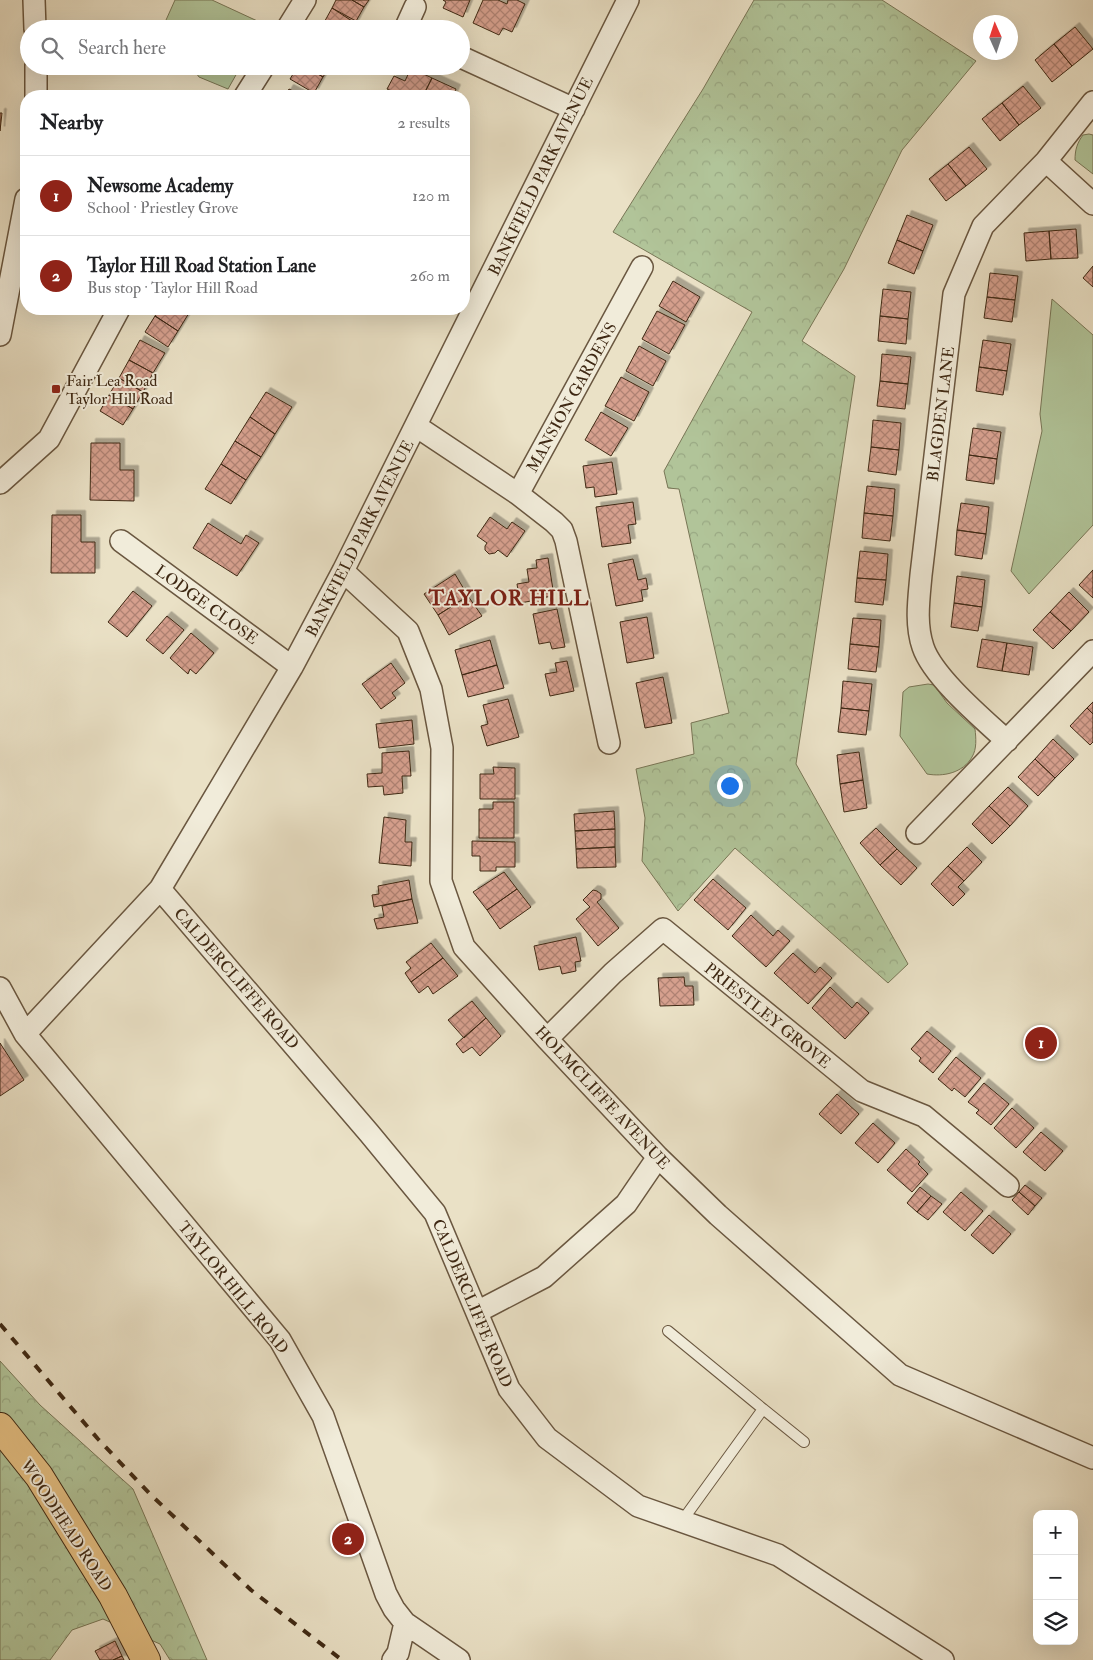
<!DOCTYPE html>
<meta charset="utf-8">
<style>
:root{--surface:#fff;--page:#f2f2f2;--text:#202124;--muted:#757577;--line:#e0e0e0;--accent:#8f2418}
body{margin:0;font-family:"IM FELL Double Pica",serif;background:var(--page);color:var(--text)}
.controls{position:absolute;right:15px;bottom:15px;display:grid;overflow:hidden;border-radius:10px;box-shadow:0 5px 20px #0002}
.controls button{width:45px;height:45px;display:grid;place-items:center;padding:0;border:0;border-bottom:1px solid var(--line);background:var(--surface);color:var(--text);font:25px sans-serif}
.compass{position:absolute;left:973px;top:15px;width:45px;height:45px;border-radius:50%;background:var(--surface);box-shadow:0 5px 20px #0002;rotate:357deg}
.you{position:absolute;left:729px;top:785px;width:18px;height:18px;margin:-12px;border:4px solid #fff;border-radius:50%;background:#1a73e8;box-shadow:0 0 0 8px #1a73e833}
.badge{display:grid;place-items:center;width:32px;height:32px;border-radius:50%;background:var(--accent);color:#fff;font-size:16px;font-weight:700}
.pin{position:absolute;translate:-50% -50%;border:2px solid #fff;box-shadow:0 1px 5px #0006}
.list{margin:0;padding:0;list-style:none}
h2{display:flex;justify-content:space-between;align-items:center;height:65px;margin:0;padding:0 20px;font-size:21px}
h2 small{font-size:16px;font-weight:400;color:var(--muted)}
.list li{display:grid;grid-template-columns:32px 1fr auto;gap:15px;align-items:center;box-sizing:border-box;height:80px;padding:0 20px;border-top:1px solid var(--line)}
.list b{display:block;font-size:19px;white-space:nowrap}
.list p{margin:0;font-size:16px;white-space:nowrap;color:var(--muted)}
.list em{font-size:16px;font-style:normal;color:var(--muted)}
.icon{flex:none;width:28px;height:28px;fill:none;stroke:currentColor;stroke-width:2;stroke-linecap:round;stroke-linejoin:round}
.map{position:relative;flex:none;width:1093px;height:1660px;overflow:hidden}
.search{position:absolute;background:var(--surface);box-shadow:0 5px 20px #0002;left:20px;top:20px;width:450px;height:55px;display:flex;align-items:center;gap:12px;box-sizing:border-box;padding:0 18px;border-radius:28px;color:var(--muted);font-size:19px}
.panel{position:absolute;background:var(--surface);box-shadow:0 5px 20px #0002;left:20px;top:90px;width:450px;height:225px;border-radius:20px}
.map>svg:first-child{display:block}
.green{fill:#b1c499;stroke:#787656}
.forest{fill:url(#forest-crowns);stroke:#787656}
.building{fill:url(#building-cross-hatch);stroke:#3f2914;filter:url(#shadow)}
.lines{fill:none;stroke-linecap:round;stroke-linejoin:round}
.service-casing{stroke:#6a5740;stroke-width:12}
.minor-casing{stroke:#6a5740;stroke-width:24}
.primary-casing{stroke:#3f2914;stroke-width:30}
.service{stroke:#f1ecda;stroke-width:10}
.minor{stroke:#f1ecda;stroke-width:21}
.primary{stroke:#e5c083;stroke-width:28}
.rail{stroke:#3f2914;stroke-width:4;stroke-dasharray:9 9;stroke-linecap:butt}
.poi-dot{fill:#8f2418;stroke:#f1ecda;stroke-width:2}
.labels{text-anchor:middle;stroke-width:4;stroke-linejoin:round;paint-order:stroke}
.street-label{font-size:16px;fill:#3f2914;stroke:#f1ecda}
.poi-label{font-size:16px;fill:#3f2914;stroke:#f1ecda;text-anchor:start}
.district-label{font-size:21px;font-weight:bold;letter-spacing:1px;fill:#7a1f14;stroke:#f1ecda}
</style>
<div class="map">
<svg width="1093" height="1660" viewBox="0 0 1093 1660">
<defs>
<pattern id="forest-crowns" width="20" height="18" patternUnits="userSpaceOnUse" patternTransform="scale(1.25)"><rect width="20" height="18" fill="#b1c499"/><path d="M2 6a3 3 0 1 1 6 0M12 15a3 3 0 1 1 6 0" fill="none" stroke="#99a883"/></pattern>
<pattern id="building-cross-hatch" width="8" height="8" patternUnits="userSpaceOnUse" patternTransform="scale(1.25)"><rect width="8" height="8" fill="#d6a08e"/><path d="M0 0l8 8M0 8l8-8" fill="none" stroke="#af8273"/></pattern>
<filter id="shadow"><feDropShadow dx="4.5" dy="-4.5" stdDeviation="0" flood-color="#0004"/></filter>
</defs>
<rect width="100%" height="100%" fill="#eae1c6"/>
<filter id="stains"><feTurbulence type="fractalNoise" baseFrequency=".004" numOctaves="4"/><feColorMatrix values="0 0 0 0 .2 0 0 0 0 .09 0 0 0 0 .02 0 0 0 .5 -.17"/></filter>
<radialGradient id="worn" r=".72"><stop offset=".6" stop-color="#630" stop-opacity="0"/><stop offset="1" stop-color="#630" stop-opacity=".3"/></radialGradient>
<path class="green" d="M 175,0 L 212,0 L 266,25 L 264,29 L 162,29 Z
M 191,66 L 241,66 L 228,89 L 199,77 Z
M 1089,134 L 1093,135 L 1093,174 L 1075,160 C 1075,150 1077,143 1083,135 Z
M 1052,299 L 1093,335 L 1093,525 L 1029,594 L 1011,571 L 1042,431 L 1040,414 Z
M 928,684 L 934,685 L 947,703 L 975,729 C 976,738 977,749 972,757 C 963,773 943,777 927,774 L 900,736 L 903,692 L 909,687 Z"/>
<path class="forest" d="M 754,0 L 882,0 L 976,61 L 902,150 L 844,269 L 802,341 L 855,376 L 796,764 L 908,964 L 888,983 L 735,848 L 678,911 L 642,861 L 645,818 L 636,769 L 694,754 L 691,723 L 729,713 L 679,489 L 668,488 L 664,471 L 752,312 L 613,232 L 703,89 Z
M 0,1361 L 40,1405 L 133,1489 L 207,1660 L 170,1660 L 160,1644 L 103,1619 L 72,1630 L 50,1660 L 0,1660 Z"/>
<path class="building" d="M 336,0 L 352,0 L 364,7 L 355,23 L 332,8 Z
M 352,0 L 369,0 L 364,7 Z
M 443,0 L 470,0 L 463,17 L 443,8 L 446,2 Z
M 483,0 L 498,0 L 507,4 L 508,0 L 517,0 L 525,4 L 512,32 L 503,28 L 499,35 L 473,23 Z
M 332,8 L 356,21 L 352,29 L 321,28 Z
M 1075,27 L 1093,49 L 1072,66 L 1054,44 Z
M 1054,44 L 1072,66 L 1052,82 L 1035,60 Z
M 298,66 L 305,66 L 323,77 L 314,93 L 290,79 Z
M 305,66 L 330,66 L 323,77 Z
M 411,68 L 432,78 L 423,96 L 402,96 L 387,89 L 394,76 L 405,81 Z
M 432,78 L 456,89 L 453,96 L 423,96 Z
M 1023,86 L 1041,108 L 1019,125 L 1002,103 Z
M 289,89 L 303,96 L 285,96 Z
M 1002,103 L 1019,125 L 1000,141 L 982,119 Z
M 0,113 L 2,113 L 0,131 Z
M 969,147 L 987,169 L 966,186 L 948,164 Z
M 948,164 L 966,186 L 946,201 L 929,179 Z
M 907,215 L 933,225 L 923,251 L 897,240 Z
M 1076,229 L 1078,258 L 1051,259 L 1049,231 Z
M 1049,231 L 1051,259 L 1026,261 L 1024,233 Z
M 897,240 L 923,251 L 914,274 L 888,263 Z
M 1093,266 L 1093,287 L 1083,278 Z
M 990,273 L 1018,276 L 1015,300 L 987,297 Z
M 673,281 L 700,297 L 686,322 L 659,306 Z
M 883,289 L 911,292 L 908,319 L 880,316 Z
M 987,297 L 1015,300 L 1012,322 L 984,318 Z
M 159,309 L 181,309 L 189,313 L 178,331 L 155,316 Z
M 657,311 L 685,325 L 669,354 L 642,339 Z
M 155,316 L 178,331 L 168,347 L 145,332 Z
M 880,316 L 908,319 L 906,344 L 878,341 Z
M 140,340 L 165,353 L 153,373 L 129,360 Z
M 983,340 L 1011,344 L 1007,371 L 979,367 Z
M 639,346 L 666,361 L 653,386 L 626,371 Z
M 882,354 L 911,357 L 908,384 L 880,381 Z
M 129,360 L 153,373 L 143,392 L 119,378 Z
M 979,367 L 1007,371 L 1003,395 L 976,391 Z
M 621,377 L 649,392 L 634,421 L 605,406 Z
M 119,378 L 143,392 L 133,409 L 109,395 Z
M 880,381 L 908,384 L 905,409 L 877,406 Z
M 266,392 L 292,407 L 275,434 L 250,417 Z
M 109,395 L 133,409 L 123,425 L 100,411 Z
M 601,412 L 628,428 L 611,456 L 585,440 Z
M 250,417 L 275,434 L 261,457 L 235,441 Z
M 873,420 L 901,423 L 899,450 L 871,447 Z
M 973,428 L 1001,432 L 997,459 L 969,455 Z
M 235,441 L 261,457 L 246,480 L 221,464 Z
M 91,443 L 120,443 L 120,470 L 134,470 L 134,501 L 90,500 Z
M 871,447 L 899,450 L 896,475 L 868,471 Z
M 969,455 L 997,459 L 994,484 L 966,480 Z
M 612,462 L 617,494 L 595,497 L 594,487 L 586,488 L 583,466 Z
M 221,464 L 246,480 L 231,504 L 205,489 Z
M 867,486 L 895,489 L 893,516 L 864,513 Z
M 633,502 L 636,524 L 628,525 L 631,543 L 602,547 L 596,507 Z
M 961,503 L 989,507 L 986,534 L 957,530 Z
M 864,513 L 893,516 L 890,541 L 862,538 Z
M 52,515 L 81,515 L 81,542 L 95,542 L 95,573 L 51,573 Z
M 490,517 L 507,529 L 512,522 L 525,531 L 507,557 L 498,550 L 495,553 L 489,554 L 485,550 L 485,546 L 487,543 L 477,536 Z
M 208,523 L 241,544 L 246,535 L 259,543 L 237,576 L 193,548 Z
M 957,530 L 986,534 L 982,559 L 955,555 Z
M 860,551 L 888,554 L 886,580 L 857,578 Z
M 548,558 L 554,596 L 540,598 L 541,604 L 532,606 L 531,601 L 520,603 L 517,584 L 529,582 L 527,569 L 537,568 L 536,560 Z
M 633,559 L 638,580 L 646,578 L 648,589 L 641,590 L 643,601 L 616,606 L 608,564 Z
M 1093,570 L 1093,598 L 1079,585 Z
M 455,574 L 468,596 L 438,615 L 424,594 Z
M 957,576 L 985,580 L 982,607 L 954,603 Z
M 857,578 L 886,580 L 883,605 L 855,602 Z
M 133,591 L 152,606 L 127,637 L 108,622 Z
M 1069,592 L 1089,612 L 1071,631 L 1050,612 Z
M 468,596 L 482,616 L 449,635 L 438,615 Z
M 954,603 L 982,607 L 978,631 L 951,627 Z
M 557,609 L 565,647 L 552,649 L 550,642 L 539,644 L 533,614 Z
M 1050,612 L 1071,631 L 1053,649 L 1033,630 Z
M 167,616 L 184,630 L 163,654 L 146,640 Z
M 647,617 L 654,658 L 627,663 L 620,622 Z
M 853,618 L 881,620 L 879,647 L 850,644 Z
M 191,633 L 214,653 L 196,674 L 190,669 L 188,674 L 170,658 Z
M 982,639 L 1007,643 L 1002,671 L 977,667 Z
M 490,640 L 497,665 L 462,675 L 455,650 Z
M 1007,643 L 1033,647 L 1029,675 L 1002,671 Z
M 850,644 L 879,647 L 876,672 L 848,669 Z
M 567,661 L 574,691 L 550,696 L 545,674 L 557,672 L 555,663 Z
M 391,663 L 405,683 L 392,693 L 396,698 L 381,709 L 362,684 Z
M 497,665 L 504,688 L 468,697 L 462,675 Z
M 663,677 L 672,723 L 645,728 L 636,683 Z
M 843,681 L 872,684 L 869,711 L 841,708 Z
M 508,699 L 519,737 L 487,746 L 481,726 L 488,724 L 483,705 Z
M 1093,702 L 1093,714 L 1087,708 Z
M 841,708 L 869,711 L 866,735 L 838,732 Z
M 1087,708 L 1093,714 L 1093,742 L 1090,745 L 1070,726 Z
M 412,720 L 414,744 L 379,748 L 376,724 Z
M 1053,739 L 1074,759 L 1055,778 L 1035,759 Z
M 409,751 L 411,776 L 402,776 L 403,793 L 384,795 L 383,786 L 368,787 L 367,774 L 382,773 L 382,753 Z
M 859,752 L 863,780 L 840,784 L 837,755 Z
M 1035,759 L 1055,778 L 1038,796 L 1018,777 Z
M 493,767 L 515,768 L 515,799 L 480,799 L 480,774 L 494,774 Z
M 863,780 L 867,808 L 844,812 L 840,784 Z
M 1008,787 L 1028,806 L 1010,826 L 989,806 Z
M 493,802 L 514,802 L 514,838 L 479,838 L 479,809 L 493,809 Z
M 989,806 L 1010,826 L 992,844 L 972,824 Z
M 614,811 L 615,829 L 575,831 L 574,814 Z
M 384,817 L 406,820 L 405,842 L 412,842 L 411,866 L 379,863 Z
M 876,828 L 897,849 L 880,865 L 860,843 Z
M 615,829 L 615,847 L 576,849 L 575,831 Z
M 472,841 L 515,842 L 515,867 L 496,867 L 496,871 L 480,871 L 480,856 L 472,856 Z
M 615,847 L 616,867 L 577,868 L 576,849 Z
M 967,847 L 982,862 L 964,881 L 948,866 Z
M 897,849 L 917,868 L 901,885 L 880,865 Z
M 948,866 L 964,881 L 958,887 L 965,894 L 953,906 L 931,884 Z
M 504,872 L 517,889 L 487,910 L 473,892 Z
M 713,879 L 746,908 L 728,930 L 694,900 Z
M 409,880 L 412,899 L 374,907 L 372,895 L 379,894 L 378,886 Z
M 517,889 L 531,907 L 500,929 L 487,910 Z
M 593,890 L 597,891 L 601,894 L 601,899 L 597,902 L 619,928 L 598,946 L 576,919 L 590,907 L 583,900 Z
M 412,899 L 418,923 L 377,929 L 374,919 L 384,917 L 382,906 Z
M 751,915 L 773,936 L 778,930 L 790,941 L 766,967 L 732,936 Z
M 576,937 L 581,961 L 575,962 L 576,971 L 562,974 L 560,966 L 539,970 L 534,946 Z
M 431,943 L 443,958 L 411,982 L 405,973 L 411,968 L 406,962 Z
M 793,953 L 815,973 L 820,967 L 832,978 L 808,1004 L 774,973 Z
M 443,958 L 458,976 L 433,994 L 428,986 L 419,993 L 411,982 Z
M 684,977 L 685,986 L 693,986 L 694,1005 L 660,1006 L 658,978 Z
M 830,987 L 852,1008 L 857,1002 L 869,1013 L 845,1039 L 812,1008 Z
M 472,1001 L 486,1018 L 464,1038 L 448,1020 Z
M 486,1018 L 501,1036 L 480,1056 L 472,1047 L 463,1053 L 456,1044 Z
M 927,1031 L 951,1051 L 933,1073 L 919,1061 L 921,1058 L 911,1049 Z
M 0,1043 L 24,1080 L 0,1096 Z
M 956,1057 L 981,1078 L 965,1097 L 954,1088 L 952,1091 L 938,1079 Z
M 984,1083 L 1009,1104 L 991,1125 L 976,1113 L 979,1110 L 968,1102 Z
M 837,1094 L 859,1114 L 841,1134 L 819,1114 Z
M 1012,1108 L 1034,1128 L 1016,1148 L 994,1128 Z
M 873,1123 L 895,1143 L 878,1163 L 855,1143 Z
M 1041,1132 L 1063,1151 L 1045,1171 L 1023,1152 Z
M 906,1149 L 920,1162 L 918,1164 L 928,1174 L 912,1192 L 887,1170 Z
M 1025,1185 L 1042,1198 L 1035,1206 L 1019,1192 Z
M 920,1187 L 931,1196 L 917,1212 L 907,1203 Z
M 961,1192 L 983,1211 L 965,1231 L 943,1212 Z
M 1019,1192 L 1035,1206 L 1028,1215 L 1012,1200 Z
M 931,1196 L 942,1204 L 928,1220 L 917,1212 Z
M 989,1215 L 1011,1234 L 993,1254 L 971,1235 Z
M 115,1641 L 122,1656 L 113,1660 L 100,1660 L 95,1651 Z
M 122,1656 L 124,1660 L 113,1660 Z"/>
<g class="lines">
<g class="service-casing">
<path id="service" d="M 668,1331 L 763,1409 L 682,1521
M 763,1409 L 804,1442"/>
</g>
<g class="minor-casing">
<path id="minor" d="M 34,0 L 35,29
M 287,29 L 305,0
M 405,29 L 415,7
M 461,57 L 574,109
M 36,96 L 36,66
M 245,96 L 264,66
M 1046,161 L 1093,204
M 0,335 L 26,199
M 416,426 L 518,494 L 554,522 L 562,530 L 566,541 L 609,743
M 0,483 L 49,439 L 119,309
M 518,494 L 642,267
M 121,541 L 292,667
M 343,571 L 408,631 L 431,689 L 442,748 L 441,881 L 464,947 L 547,1039 L 658,1157 L 718,1215 L 900,1375 L 1093,1458
M 1007,741 C 983,719 933,677 923,647 C 915,624 919,598 921,575 L 954,294 L 983,226 L 1046,161 L 1093,102
M 917,833 L 1093,651
M 160,889 L 369,1133 L 435,1213 L 509,1389 L 547,1438 L 638,1506 L 778,1555 L 943,1660
M 0,988 L 25,1034 L 280,1340 L 323,1416 L 386,1594 L 394,1609 L 405,1623 L 459,1660
M 25,1034 L 160,889 L 292,667 L 343,571 L 628,0
M 547,1039 L 613,973 L 663,929 L 862,1091 L 924,1116 L 1008,1186
M 477,1312 L 544,1277 L 626,1204 L 658,1157
M 393,1660 L 398,1653 L 405,1623"/>
</g>
<g class="primary-casing">
<path id="primary" d="M 0,1427 L 39,1476 L 113,1596 L 146,1660"/>
</g>
<use href="#service" class="service"/>
<use href="#minor" class="minor"/>
<use href="#primary" class="primary"/>
<path class="rail" d="M 0,1324 L 98,1439 L 149,1493 L 251,1590 L 342,1660"/>
</g>
<rect class="poi-dot" x="51" y="384" width="10" height="10" rx="2.5"/>
<g class="labels">
<g class="street-label">
<text transform="translate(540 176) rotate(-64)" y="6">BANKFIELD PARK AVENUE</text>
<text transform="translate(571 397) rotate(-61)" y="6">MANSION GARDENS</text>
<text transform="translate(940 414) rotate(-83)" y="6">BLAGDEN LANE</text>
<text transform="translate(359 538) rotate(-63)" y="6">BANKFIELD PARK AVENUE</text>
<text transform="translate(207 604) rotate(36)" y="6">LODGE CLOSE</text>
<text transform="translate(237 978) rotate(49)" y="6">CALDERCLIFFE ROAD</text>
<text transform="translate(768 1015) rotate(39)" y="6">PRIESTLEY GROVE</text>
<text transform="translate(603 1097) rotate(47)" y="6">HOLMCLIFFE AVENUE</text>
<text transform="translate(234 1287) rotate(51)" y="6">TAYLOR HILL ROAD</text>
<text transform="translate(473 1303) rotate(67)" y="6">CALDERCLIFFE ROAD</text>
<text transform="translate(67 1525) rotate(57)" y="6">WOODHEAD ROAD</text>
</g>
<g class="poi-label">
<text x="66" y="386">Fair Lea Road<tspan x="66" dy="18">Taylor Hill Road</tspan></text>
</g>
<g class="district-label">
<text x="509" y="605">TAYLOR HILL</text>
</g>
</g>
<rect width="100%" height="100%" filter="url(#stains)"/>
<rect width="100%" height="100%" fill="url(#worn)"/>
</svg>
<div class="controls">
<button>+</button>
<button>−</button>
<button><svg class="icon" aria-label="layers" viewBox="0 0 24 24"><path d="M12 4l9 5-9 5-9-5zM3 14l9 5 9-5"/></svg></button>
</div>
<svg class="compass" viewBox="-18 -18 36 36"><path d="M0-13l5 13h-10z" fill="#e53935"/><path d="M0 13l5-13h-10z" fill="#757577"/></svg>
<div class="you"></div>
<div class="pin badge" style="left:1041px;top:1043px">1</div>
<div class="pin badge" style="left:348px;top:1539px">2</div>
<div class="search"><svg class="icon" aria-label="search" viewBox="0 0 24 24"><circle cx="10" cy="10" r="6"/><path d="M15 15l6 6"/></svg>Search here</div>
<section class="panel">
<h2>Nearby<small>2 results</small></h2>
<ul class="list">
<li><span class="badge">1</span><div><b>Newsome Academy</b><p>School · Priestley Grove</p></div><em>120 m</em></li>
<li><span class="badge">2</span><div><b>Taylor Hill Road Station Lane</b><p>Bus stop · Taylor Hill Road</p></div><em>260 m</em></li>
</ul>
</section>
</div>
